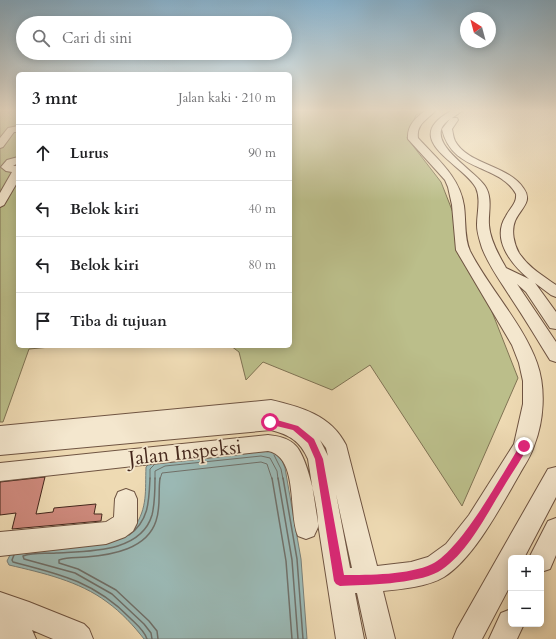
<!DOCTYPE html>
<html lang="id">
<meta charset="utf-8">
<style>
:root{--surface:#fff;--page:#f6f6f6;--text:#202124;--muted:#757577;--line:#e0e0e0}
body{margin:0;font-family:Cardo,serif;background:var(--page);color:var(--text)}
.controls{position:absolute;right:12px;bottom:12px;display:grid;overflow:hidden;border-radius:6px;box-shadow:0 2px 10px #0003}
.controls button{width:36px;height:36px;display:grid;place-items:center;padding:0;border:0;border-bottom:1px solid var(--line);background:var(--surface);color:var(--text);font:20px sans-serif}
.compass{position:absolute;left:460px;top:12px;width:36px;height:36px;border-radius:50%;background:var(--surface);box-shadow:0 2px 10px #0003;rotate:324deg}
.stop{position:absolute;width:12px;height:12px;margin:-9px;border:3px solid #db2777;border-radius:50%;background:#fff}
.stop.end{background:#db2777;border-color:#fff;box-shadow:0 1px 4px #0008}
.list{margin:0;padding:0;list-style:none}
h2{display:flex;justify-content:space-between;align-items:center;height:52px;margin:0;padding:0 16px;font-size:17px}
h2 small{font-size:13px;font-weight:400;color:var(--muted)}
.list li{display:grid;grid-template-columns:26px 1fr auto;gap:12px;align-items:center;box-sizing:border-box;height:56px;padding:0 16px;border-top:1px solid var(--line)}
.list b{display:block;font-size:15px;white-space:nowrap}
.list em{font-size:13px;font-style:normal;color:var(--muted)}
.icon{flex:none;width:22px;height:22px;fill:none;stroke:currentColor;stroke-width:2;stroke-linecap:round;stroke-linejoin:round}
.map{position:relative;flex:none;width:556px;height:639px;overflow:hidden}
.search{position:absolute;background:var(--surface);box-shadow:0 2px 10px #0003;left:16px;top:16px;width:276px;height:44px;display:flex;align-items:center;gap:10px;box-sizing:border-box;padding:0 14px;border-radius:22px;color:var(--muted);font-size:15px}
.panel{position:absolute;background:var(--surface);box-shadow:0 2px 10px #0003;left:16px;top:72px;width:276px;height:276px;border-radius:6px}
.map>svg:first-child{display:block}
.green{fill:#bbbe8a;stroke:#807354}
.water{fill:#9bb9b5;stroke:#797f78}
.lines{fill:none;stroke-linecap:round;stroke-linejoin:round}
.shore-far1{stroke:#707069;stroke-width:1}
.shore{stroke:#707069;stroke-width:1.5}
.building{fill:#ce8a7d;stroke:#45281d}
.minor-casing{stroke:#6f5442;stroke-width:2}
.minor{fill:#f4e7ce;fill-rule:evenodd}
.route{fill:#db2777}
.labels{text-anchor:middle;stroke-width:3.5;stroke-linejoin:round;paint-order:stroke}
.near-street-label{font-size:20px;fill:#45281d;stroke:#f4e7ce}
</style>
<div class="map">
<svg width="556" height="639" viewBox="0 0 556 639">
<rect width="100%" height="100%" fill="#eedab3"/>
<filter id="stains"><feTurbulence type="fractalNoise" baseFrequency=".005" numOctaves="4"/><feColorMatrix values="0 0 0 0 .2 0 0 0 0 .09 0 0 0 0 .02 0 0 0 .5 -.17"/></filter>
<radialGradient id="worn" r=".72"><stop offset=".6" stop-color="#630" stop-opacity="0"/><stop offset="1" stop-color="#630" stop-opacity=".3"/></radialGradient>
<path class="green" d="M 0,111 L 18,111 L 18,346 L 61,346 L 29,349 L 3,422 L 0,422 Z
M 290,111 L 424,111 L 416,115 L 407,138 L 441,182 L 518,378 L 462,506 L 370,365 L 332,390 L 263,362 L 246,380 L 239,352 L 231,346 L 290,346 Z"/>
<path class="water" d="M 261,447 L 280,455 L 285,468 L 301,559 L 307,639 L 144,639 C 134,626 121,612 107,602 C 79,581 43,573 9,565 L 7,561 L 11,553 L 134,528 C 148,507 145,491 146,467 L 152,461 Z"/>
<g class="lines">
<path class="shore-far1" d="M 274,455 L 281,469 L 283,479
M 150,479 L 150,469 L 154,465
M 155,479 L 155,471 L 165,466 L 261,456 L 270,458 L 277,471 L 278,479
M 160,479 L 162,473 L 261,462 L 267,464 L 272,479"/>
<path class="shore" d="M 272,478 L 286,561 L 292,639
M 278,478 L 292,560 L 298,639
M 283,478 L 297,559 L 303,639
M 129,535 C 149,521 149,501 150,478
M 14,555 L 12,560 L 13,562 C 60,574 95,582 130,618 C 136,624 144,630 147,639
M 152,639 L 151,633 L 144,624 L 112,594 L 75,573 L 24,559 L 23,556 C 34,552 45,554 56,553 C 88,551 141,553 152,515 C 155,503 155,490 155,478
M 158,639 L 157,631 L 149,621 L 116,590 L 78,569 L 59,563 L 59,560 C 68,557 77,558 86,557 C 112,555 147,549 156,521 C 161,507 158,492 160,478"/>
</g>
<path class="building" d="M 45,477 L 36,514 L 53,512 L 54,508 L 96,504 L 94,514 L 102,514 L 101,521 L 12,529 L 16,513 L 0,515 L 0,482 Z"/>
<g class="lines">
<g class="minor-casing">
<path id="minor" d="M 425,111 L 435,111 C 427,120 416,124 418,138 C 437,159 460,177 464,206 C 466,220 464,238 470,251 C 489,288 523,324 537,363 C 546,388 544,421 534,446 C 531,456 524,466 519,475 C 501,506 474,558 444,577 C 427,587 402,589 383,591 L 395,639 L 367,639 L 357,593 L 355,593 L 364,639 L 336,639 L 308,459 C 300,441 290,435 271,430 L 0,455 L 0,426 L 271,400 C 301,407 331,415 346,445 L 377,566 L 411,562 L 428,557 L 446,544 L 469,515 L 514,444 L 523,404 L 523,381 L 519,363 L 512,345 L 456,250 L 452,205 L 448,187 L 445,180 L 408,139 C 407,126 415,118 425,111 ZM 320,440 L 326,448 L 328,456 ZM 336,494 L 352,568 L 350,568 Z
M 451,111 L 462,111 L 452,118 L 457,118 L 458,120 L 452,129 C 453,133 453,137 455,141 C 468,165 509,165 524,189 C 533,202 520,209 515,221 C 511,231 514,244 519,253 C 528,267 543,276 556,285 L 556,297 L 551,295 L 535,283 L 556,312 L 556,329 L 550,328 L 526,292 L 517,284 L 556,342 L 556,362 L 550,360 C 537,339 525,319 511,298 C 501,282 489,266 482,248 C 480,241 477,233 477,225 C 477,213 481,199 476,188 C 464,164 398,140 451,111 ZM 450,119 L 442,129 C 452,173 499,163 516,194 C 517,203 510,208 506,216 C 491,239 511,264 529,279 L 506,268 L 505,266 C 498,254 490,239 489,225 C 488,213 493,198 485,186 C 474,169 419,140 450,119 Z
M 18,126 L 18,132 L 14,132 L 3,147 L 0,148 L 0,138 L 8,128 Z
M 18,157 L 18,163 L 13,166 L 18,166 L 18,181 L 4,205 L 0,207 L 0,193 L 12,172 L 6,171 L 1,167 L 7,160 Z
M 268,435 C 278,436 289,438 296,446 C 308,459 319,510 318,527 C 317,530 315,533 314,536 L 306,539 L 298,536 C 288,514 299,457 268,451 L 0,481 L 0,463 Z
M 556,467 L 556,497 L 524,558 L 511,558 L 511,584 L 482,639 L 453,639 L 457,629 L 548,469 Z
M 126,489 L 134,492 L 137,499 L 137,523 L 133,531 L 125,537 L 106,544 L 0,556 L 0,532 L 106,522 L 114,517 L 115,499 L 118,492 Z
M 556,518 L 556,555 L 550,569 L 541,572 L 541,558 L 529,558 L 548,521 Z
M 0,592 L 29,602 L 84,624 L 89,629 L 93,639 L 53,639 L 32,630 L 36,639 L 0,639 Z
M 511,609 L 511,624 L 524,624 L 517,639 L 489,639 L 501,613 Z"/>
</g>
<use href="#minor" class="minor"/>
</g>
<linearGradient id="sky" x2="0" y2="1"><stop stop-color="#89b6d4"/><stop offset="0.55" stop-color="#f7eedd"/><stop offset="1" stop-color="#f7eedd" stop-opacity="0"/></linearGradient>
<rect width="556" height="201" fill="url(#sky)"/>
<path class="route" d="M 270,418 L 298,426 L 314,439 L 323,459 L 344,575 C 369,575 409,575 432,564 C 462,549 502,474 521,444 L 524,443 L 528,446 C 521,461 511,474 503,488 C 486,515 467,555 438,572 C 416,584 365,585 340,586 L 336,584 L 334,581 L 315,459 L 308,443 L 293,430 L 268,424 L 266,422 Z"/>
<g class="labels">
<g class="near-street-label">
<text transform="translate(185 452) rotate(-6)" y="7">Jalan Inspeksi</text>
</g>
</g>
<rect width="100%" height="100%" filter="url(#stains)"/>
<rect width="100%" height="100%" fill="url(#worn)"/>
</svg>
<div class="controls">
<button>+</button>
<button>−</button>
</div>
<svg class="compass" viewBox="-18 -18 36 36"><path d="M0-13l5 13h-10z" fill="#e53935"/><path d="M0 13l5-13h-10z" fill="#757577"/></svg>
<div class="stop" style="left:270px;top:422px"></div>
<div class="stop end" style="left:524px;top:446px"></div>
<div class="search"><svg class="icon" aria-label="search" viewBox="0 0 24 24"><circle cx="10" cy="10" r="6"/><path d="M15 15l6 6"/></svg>Cari di sini</div>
<section class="panel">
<h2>3 mnt<small>Jalan kaki · 210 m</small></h2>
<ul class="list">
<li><svg class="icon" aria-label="ahead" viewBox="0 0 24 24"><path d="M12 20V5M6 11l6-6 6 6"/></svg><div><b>Lurus</b></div><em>90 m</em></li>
<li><svg class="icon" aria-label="left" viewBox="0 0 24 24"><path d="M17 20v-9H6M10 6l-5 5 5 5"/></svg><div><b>Belok kiri</b></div><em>40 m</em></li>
<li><svg class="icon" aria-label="left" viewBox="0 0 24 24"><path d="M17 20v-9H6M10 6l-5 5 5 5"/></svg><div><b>Belok kiri</b></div><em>80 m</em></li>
<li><svg class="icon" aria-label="arrive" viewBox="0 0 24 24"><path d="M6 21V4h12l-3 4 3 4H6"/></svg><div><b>Tiba di tujuan</b></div></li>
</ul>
</section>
</div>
